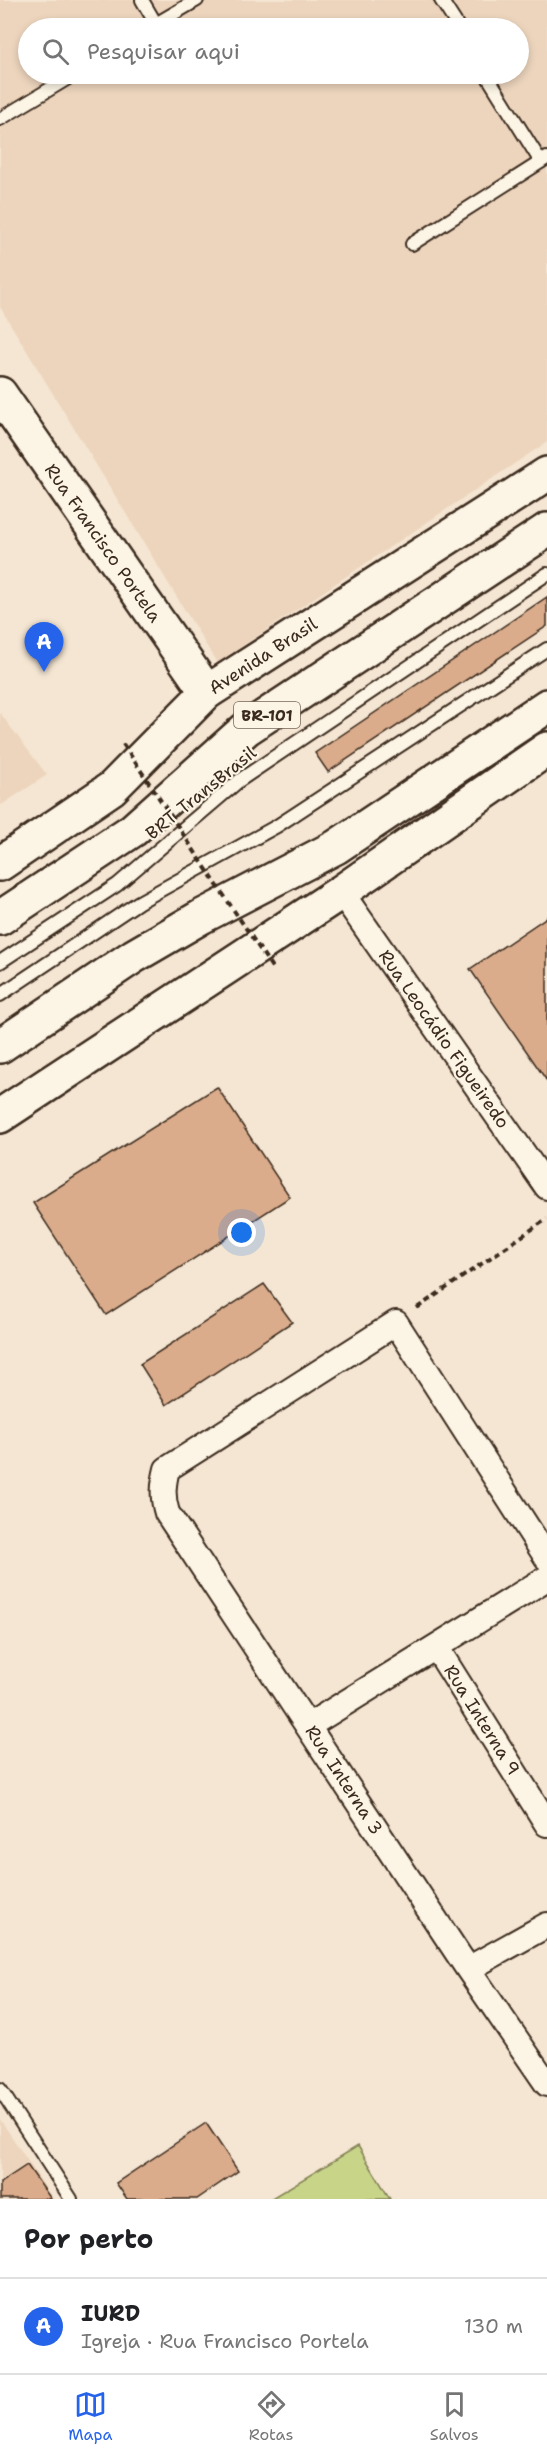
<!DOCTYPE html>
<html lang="pt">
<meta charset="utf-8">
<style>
:root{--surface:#fff;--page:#f6f6f6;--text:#202124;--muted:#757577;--line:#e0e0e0;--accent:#2563eb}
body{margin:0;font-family:"Shantell Sans",sans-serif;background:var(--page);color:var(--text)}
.you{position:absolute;left:242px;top:1233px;width:21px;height:21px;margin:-15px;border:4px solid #fff;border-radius:50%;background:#1a73e8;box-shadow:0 0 0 9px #1a73e833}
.badge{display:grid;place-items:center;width:39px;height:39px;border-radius:50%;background:var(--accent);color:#fff;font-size:20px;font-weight:700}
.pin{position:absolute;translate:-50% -50px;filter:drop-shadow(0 2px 3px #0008)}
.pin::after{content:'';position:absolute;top:32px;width:21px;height:18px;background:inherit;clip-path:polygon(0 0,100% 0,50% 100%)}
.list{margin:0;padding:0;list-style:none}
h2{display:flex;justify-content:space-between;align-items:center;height:78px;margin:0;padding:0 24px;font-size:26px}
h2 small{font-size:20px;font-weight:400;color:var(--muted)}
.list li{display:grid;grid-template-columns:39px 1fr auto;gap:18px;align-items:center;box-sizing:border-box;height:96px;padding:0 24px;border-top:2px solid var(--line)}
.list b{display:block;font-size:22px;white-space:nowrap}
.list p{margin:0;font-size:20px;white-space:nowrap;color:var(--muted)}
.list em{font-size:20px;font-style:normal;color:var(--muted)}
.icon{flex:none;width:33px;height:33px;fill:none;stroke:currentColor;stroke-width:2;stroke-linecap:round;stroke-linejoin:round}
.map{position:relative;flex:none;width:547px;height:2199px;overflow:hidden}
.search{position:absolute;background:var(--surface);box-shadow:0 3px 9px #0003;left:18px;right:18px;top:18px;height:66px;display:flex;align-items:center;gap:15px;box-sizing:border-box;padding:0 21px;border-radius:33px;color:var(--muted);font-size:22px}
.sheet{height:174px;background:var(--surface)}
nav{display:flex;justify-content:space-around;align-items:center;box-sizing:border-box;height:84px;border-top:2px solid var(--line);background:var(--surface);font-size:16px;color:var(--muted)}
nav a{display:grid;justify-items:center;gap:3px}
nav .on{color:var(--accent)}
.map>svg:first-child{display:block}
.built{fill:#edd5bd;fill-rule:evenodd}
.green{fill:#c8d589;stroke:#828054;stroke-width:1.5}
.building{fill:#daac8b;stroke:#3b2a1e;stroke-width:1.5}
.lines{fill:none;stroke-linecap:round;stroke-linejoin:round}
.lane-casing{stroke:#3b2a1e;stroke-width:16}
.street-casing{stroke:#3b2a1e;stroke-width:28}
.secondary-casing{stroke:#3b2a1e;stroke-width:38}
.primary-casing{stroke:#3b2a1e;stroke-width:38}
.highway-casing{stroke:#3b2a1e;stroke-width:38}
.path{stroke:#3b2a1e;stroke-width:4;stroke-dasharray:6 4.5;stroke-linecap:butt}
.lane{stroke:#fcf5e5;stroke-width:12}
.street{stroke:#fcf5e5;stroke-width:24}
.secondary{stroke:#fcf5e5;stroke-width:33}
.primary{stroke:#fcf5e5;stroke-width:33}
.highway{stroke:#fcf5e5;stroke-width:33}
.path-bridge{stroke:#3b2a1e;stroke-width:4;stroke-dasharray:6 4.5;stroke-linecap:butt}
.labels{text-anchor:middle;stroke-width:4.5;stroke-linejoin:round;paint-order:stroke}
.shield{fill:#fcf5e5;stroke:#75675a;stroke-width:1.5}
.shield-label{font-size:16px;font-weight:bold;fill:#3b2a1e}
.street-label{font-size:18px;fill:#3b2a1e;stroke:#fcf5e5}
</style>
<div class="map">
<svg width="547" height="2199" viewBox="0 0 547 2199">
<rect width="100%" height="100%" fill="#f5e6d3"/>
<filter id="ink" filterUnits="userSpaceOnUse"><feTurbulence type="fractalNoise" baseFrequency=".0167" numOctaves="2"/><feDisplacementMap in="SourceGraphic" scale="12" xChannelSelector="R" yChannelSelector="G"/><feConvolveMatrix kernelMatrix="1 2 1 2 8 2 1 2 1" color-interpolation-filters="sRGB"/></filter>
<g filter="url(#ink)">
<path class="built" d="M 0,0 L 547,0 L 547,442 L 217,663 L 0,307 ZM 28,28 L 518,28 L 518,74 L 28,74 Z
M 0,713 L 47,775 L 0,806 Z
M 0,2119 L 53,2199 L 0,2199 Z"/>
<path class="green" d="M 358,2146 L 390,2199 L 270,2199 Z"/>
<path class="building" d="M 547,597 L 547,626 L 328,772 L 315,753 Z
M 547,917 L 547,1081 L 470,969 Z
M 217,1087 L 290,1197 L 106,1315 L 33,1203 Z
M 264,1284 L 292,1322 L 166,1405 L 140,1364 Z
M 206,2123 L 238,2171 L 197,2199 L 127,2199 L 116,2183 Z
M 27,2165 L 51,2199 L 0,2199 L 0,2183 Z"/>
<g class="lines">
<g class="lane-casing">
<path id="lane" d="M 142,0 L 156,24
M 441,0 L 459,28
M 149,28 L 197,0
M 486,74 L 541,162
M 0,119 L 75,74
M 412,244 L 547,158
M 0,962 L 117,885 L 240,780 L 547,574
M 0,995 L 139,902 L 277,826 L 547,649
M 0,2089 L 71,2199"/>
</g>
<g class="street-casing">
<path id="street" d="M 341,892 L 547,1187
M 547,1558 L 396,1323 L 167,1469 C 163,1485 162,1497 167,1513 L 468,1969 L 547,2084
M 436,1647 L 547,1824
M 308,1726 L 547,1578
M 468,1969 L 547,1925"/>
</g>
<g class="secondary-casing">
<path id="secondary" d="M 0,394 L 207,692"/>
</g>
<g class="primary-casing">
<path id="primary" d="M 0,864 L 112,788 L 207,692 L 547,474
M 0,1116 L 341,892 L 547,749"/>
</g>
<g class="highway-casing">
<path id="highway" d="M 0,918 L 133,830 L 246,729 L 547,530
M 0,1046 L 134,956 L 201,917 L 336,847 L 547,706"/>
</g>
<path class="path" d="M 417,1308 L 547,1219"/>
<use href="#lane" class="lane"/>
<use href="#street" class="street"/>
<use href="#secondary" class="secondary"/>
<use href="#primary" class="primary"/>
<use href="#highway" class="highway"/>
<path class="path-bridge" d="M 123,744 L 273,969"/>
</g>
</g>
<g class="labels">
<rect class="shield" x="234" y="702" width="66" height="26" rx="4.5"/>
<g class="shield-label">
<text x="267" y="721">BR-101</text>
</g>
<g class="street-label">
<text transform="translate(103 543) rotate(55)" y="6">Rua Francisco Portela</text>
<text transform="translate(263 656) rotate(-33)" y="6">Avenida Brasil</text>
<text transform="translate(201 793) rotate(-39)" y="6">BRT TransBrasil</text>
<text transform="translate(444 1039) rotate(55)" y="6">Rua Leocádio Figueiredo</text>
<text transform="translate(482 1720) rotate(58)" y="6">Rua Interna 9</text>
<text transform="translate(344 1780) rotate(57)" y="6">Rua Interna 3</text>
</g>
</g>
</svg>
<div class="you"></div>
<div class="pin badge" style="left:44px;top:672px">A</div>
<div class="search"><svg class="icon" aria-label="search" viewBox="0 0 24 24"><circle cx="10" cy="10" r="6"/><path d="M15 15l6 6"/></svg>Pesquisar aqui</div>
</div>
<section class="sheet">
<h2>Por perto<small></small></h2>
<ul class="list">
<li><span class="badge">A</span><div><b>IURD</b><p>Igreja · Rua Francisco Portela</p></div><em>130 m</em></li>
</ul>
</section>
<nav>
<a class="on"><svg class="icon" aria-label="map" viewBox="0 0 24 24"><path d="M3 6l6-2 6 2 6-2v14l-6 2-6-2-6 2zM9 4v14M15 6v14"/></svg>Mapa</a>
<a><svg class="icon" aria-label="directions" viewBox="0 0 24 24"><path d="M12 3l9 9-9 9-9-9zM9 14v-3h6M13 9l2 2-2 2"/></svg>Rotas</a>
<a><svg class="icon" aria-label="saved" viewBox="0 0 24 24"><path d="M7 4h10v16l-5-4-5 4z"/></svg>Salvos</a>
</nav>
